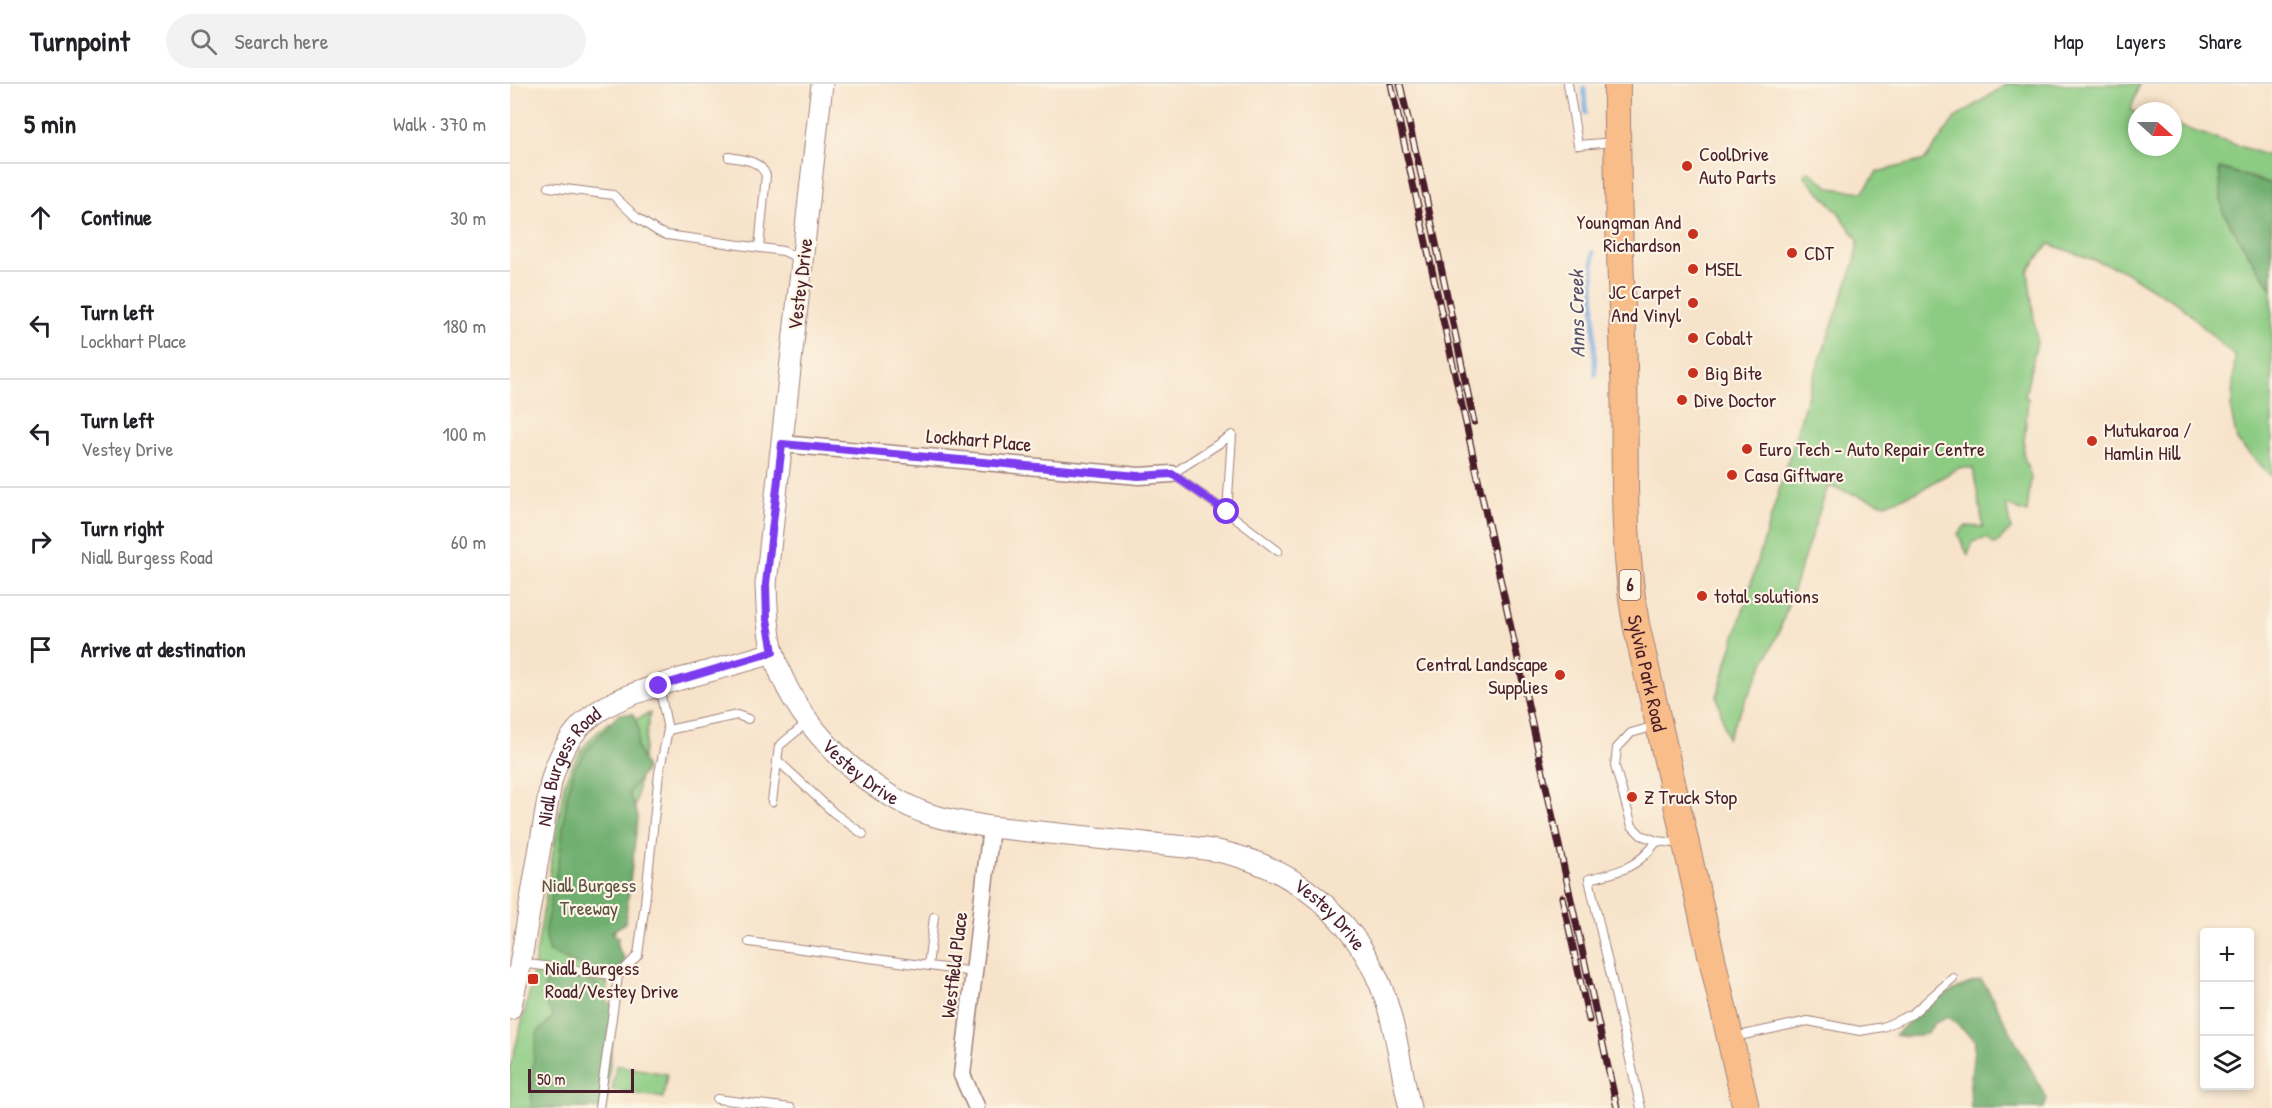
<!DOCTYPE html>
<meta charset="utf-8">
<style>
:root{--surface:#fff;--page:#f2f2f2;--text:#202124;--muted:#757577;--line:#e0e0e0}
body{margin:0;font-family:"Patrick Hand",sans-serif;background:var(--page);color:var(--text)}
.controls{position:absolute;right:18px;bottom:18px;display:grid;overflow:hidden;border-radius:6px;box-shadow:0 3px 9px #0003}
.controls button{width:54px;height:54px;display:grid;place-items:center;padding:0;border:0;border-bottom:2px solid var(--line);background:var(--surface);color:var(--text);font:30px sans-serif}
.compass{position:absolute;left:1618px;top:18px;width:54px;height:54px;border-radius:50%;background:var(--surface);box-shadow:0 3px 9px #0003;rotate:111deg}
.scale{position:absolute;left:18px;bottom:15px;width:106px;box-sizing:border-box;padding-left:6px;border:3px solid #4a1f2b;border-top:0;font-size:16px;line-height:21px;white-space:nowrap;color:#4a1f2b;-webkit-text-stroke:4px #fcf5e5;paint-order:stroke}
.stop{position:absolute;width:18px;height:18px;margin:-14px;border:4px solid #7c3aed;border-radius:50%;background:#fff}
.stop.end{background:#7c3aed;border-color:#fff;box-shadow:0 2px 6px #0008}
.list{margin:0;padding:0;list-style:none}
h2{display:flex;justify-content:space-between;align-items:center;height:78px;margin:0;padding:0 24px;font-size:26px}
h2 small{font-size:20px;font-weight:400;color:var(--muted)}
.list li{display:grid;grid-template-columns:39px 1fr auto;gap:18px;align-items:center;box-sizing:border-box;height:108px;padding:0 24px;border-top:2px solid var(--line)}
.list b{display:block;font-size:22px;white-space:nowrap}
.list p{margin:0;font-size:20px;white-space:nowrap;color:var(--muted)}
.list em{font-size:20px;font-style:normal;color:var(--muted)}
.icon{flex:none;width:33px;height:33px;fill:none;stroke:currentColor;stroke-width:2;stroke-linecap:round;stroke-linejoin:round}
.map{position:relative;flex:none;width:1762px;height:1024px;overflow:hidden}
header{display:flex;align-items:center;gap:36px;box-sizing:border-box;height:84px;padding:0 30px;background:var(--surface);border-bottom:2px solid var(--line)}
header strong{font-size:28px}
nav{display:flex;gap:33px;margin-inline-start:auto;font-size:21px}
.search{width:420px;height:54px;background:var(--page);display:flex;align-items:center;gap:15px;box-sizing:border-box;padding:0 21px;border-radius:33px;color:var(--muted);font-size:22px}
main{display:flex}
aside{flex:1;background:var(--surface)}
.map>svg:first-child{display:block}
.green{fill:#8bcb82;stroke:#6a7556;stroke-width:1.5}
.forest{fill:#70af70;stroke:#5d674e;stroke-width:1.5}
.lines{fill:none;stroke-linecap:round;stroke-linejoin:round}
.stream{stroke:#72a8e0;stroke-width:4.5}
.service-casing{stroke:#a0817a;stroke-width:10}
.minor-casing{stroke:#a0817a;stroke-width:19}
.tertiary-casing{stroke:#a0817a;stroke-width:23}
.primary-casing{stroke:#a0817a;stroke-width:28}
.service{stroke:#fff;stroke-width:8}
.minor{stroke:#fff;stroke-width:16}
.tertiary{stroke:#fff;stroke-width:21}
.primary{stroke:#f8bd89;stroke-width:26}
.rail-casing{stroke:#4a1f2b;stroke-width:7}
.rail{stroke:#fcf5e5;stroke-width:4.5;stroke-dasharray:14;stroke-linecap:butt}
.route{stroke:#7c3aed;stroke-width:8}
.poi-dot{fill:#c8321e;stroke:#fcf5e5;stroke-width:2}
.labels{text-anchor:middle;stroke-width:4.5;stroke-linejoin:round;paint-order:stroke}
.shield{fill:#fcf5e5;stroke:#7f5f63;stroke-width:1.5}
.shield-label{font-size:18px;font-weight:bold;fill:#4a1f2b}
.poi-label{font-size:20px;fill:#4a1f2b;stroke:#fcf5e5;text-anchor:start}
.street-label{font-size:20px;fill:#4a1f2b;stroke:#fcf5e5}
.park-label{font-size:20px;fill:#5e5345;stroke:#fcf5e5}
.water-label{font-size:21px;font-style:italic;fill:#584f6a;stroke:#fcf5e5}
</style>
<header>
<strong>Turnpoint</strong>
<div class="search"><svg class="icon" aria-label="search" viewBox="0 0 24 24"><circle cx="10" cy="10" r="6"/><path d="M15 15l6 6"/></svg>Search here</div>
<nav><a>Map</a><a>Layers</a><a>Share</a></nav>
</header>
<main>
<aside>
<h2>5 min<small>Walk · 370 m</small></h2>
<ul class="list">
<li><svg class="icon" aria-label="ahead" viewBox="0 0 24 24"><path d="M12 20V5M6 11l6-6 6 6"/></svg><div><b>Continue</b></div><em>30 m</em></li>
<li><svg class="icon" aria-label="left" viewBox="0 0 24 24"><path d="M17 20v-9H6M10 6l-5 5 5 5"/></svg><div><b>Turn left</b><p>Lockhart Place</p></div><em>180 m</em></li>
<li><svg class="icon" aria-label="left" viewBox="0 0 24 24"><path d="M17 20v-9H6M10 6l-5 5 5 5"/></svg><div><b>Turn left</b><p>Vestey Drive</p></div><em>100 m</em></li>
<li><svg class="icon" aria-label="right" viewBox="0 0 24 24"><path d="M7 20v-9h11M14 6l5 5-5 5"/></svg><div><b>Turn right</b><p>Niall Burgess Road</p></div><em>60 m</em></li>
<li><svg class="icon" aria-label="arrive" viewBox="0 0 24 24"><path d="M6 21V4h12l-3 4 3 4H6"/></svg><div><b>Arrive at destination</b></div></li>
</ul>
</aside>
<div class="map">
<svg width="1762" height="1024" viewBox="0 0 1762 1024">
<rect width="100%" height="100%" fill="#fcf5e5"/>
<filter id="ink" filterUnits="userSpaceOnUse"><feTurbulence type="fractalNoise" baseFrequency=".0167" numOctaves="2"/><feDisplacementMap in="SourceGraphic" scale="12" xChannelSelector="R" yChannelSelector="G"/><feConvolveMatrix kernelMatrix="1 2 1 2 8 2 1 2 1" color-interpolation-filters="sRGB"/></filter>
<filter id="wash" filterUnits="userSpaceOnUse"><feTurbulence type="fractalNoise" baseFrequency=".008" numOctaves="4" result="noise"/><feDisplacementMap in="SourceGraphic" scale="24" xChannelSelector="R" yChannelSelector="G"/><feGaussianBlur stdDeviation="1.35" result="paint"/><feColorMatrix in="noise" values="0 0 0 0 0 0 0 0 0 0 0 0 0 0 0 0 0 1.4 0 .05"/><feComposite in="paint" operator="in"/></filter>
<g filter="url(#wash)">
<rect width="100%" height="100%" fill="#f7e3ca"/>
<path class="green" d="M 1497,0 L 1629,0 L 1621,26 L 1627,29 L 1627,63 L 1663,63 L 1663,40 L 1762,73 L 1762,100 L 1710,84 L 1712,126 L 1745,181 L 1762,204 L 1762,393 L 1727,357 L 1721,327 L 1725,273 L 1670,221 L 1612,186 L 1539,160 L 1518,187 L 1527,258 L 1515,312 L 1518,315 L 1513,370 L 1521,393 L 1517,429 L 1496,421 L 1501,445 L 1485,461 L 1477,454 L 1463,458 L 1458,471 L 1448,450 L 1455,442 L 1473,443 C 1471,423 1466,404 1463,384 L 1448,384 L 1407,408 L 1375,420 L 1318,402 L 1269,548 L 1217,654 L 1207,612 L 1300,304 L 1345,177 L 1348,156 L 1328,128 L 1294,91 L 1299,87 L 1321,104 L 1353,108 L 1367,88 L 1415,76 L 1445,34 Z
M 140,629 L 101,872 L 80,1024 L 0,1024 L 0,984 L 21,902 L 54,702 C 63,674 77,656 99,638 L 104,645 Z
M 106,981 L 157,990 L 153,1014 L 102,1006 Z"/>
<path class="forest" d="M 1709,84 L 1762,100 L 1762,204 L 1745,181 L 1712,126 Z
M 109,630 L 123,630 L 129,645 L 127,663 L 136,685 L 119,709 L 128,732 L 115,839 L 101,848 L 108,854 L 107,863 L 115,876 L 109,886 C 79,886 64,881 38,867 L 35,845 L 50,769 L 57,711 L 64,685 L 76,667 Z
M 51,890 L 89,901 L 89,910 L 106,925 L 95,1024 L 21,1024 L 23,979 L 27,949 L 43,933 L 33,913 L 36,899 Z
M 1471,896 L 1477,904 L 1537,1015 L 1534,1024 L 1461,1024 L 1460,1001 L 1465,956 L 1438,933 L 1425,939 L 1416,950 L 1396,953 L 1385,951 C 1411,927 1435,905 1471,896 Z"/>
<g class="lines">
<path class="stream" d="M 1074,4 L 1076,29
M 1083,168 L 1085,291"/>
</g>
</g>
<g filter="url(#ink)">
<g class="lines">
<g class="service-casing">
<path id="service" d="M 1058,0 L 1068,61 L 1105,58
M 219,73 C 235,76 249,76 256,91 L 249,164
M 39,103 L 103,111 L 127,134 L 147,147 L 157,151 L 273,167 L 290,175
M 722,351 L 717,428 L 662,390 Z
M 717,428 L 768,467
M 1145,642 L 1121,649 L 1107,664 L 1105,682 L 1122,742 L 1131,751 L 1147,757 L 1172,760
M 158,646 L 227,631 L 238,635
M 267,676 L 324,729 L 353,750
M 262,718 L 269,662 L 299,637
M 239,858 L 464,888
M 11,879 L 108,892
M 418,882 L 424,833
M 1224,953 L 1298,937 L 1350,947 L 1373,943 L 1402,930 L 1443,894
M 207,1015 L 281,1024
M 89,1024 L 108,892 L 128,871 L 135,819 L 149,689 L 158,646 L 149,602
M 1131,1024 L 1079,795 C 1109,788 1128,784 1147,757"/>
</g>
<g class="minor-casing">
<path id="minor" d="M 272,360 L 629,392 L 662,390
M 466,1022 L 452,991 L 481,743"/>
</g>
<g class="tertiary-casing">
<g id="tertiary">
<path id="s1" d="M 312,0 L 256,500 C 257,522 257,545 263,567 C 281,635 347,700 410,727 C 433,736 457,739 481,743 C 530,748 578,753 626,758 C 655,762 685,762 712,768 C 784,784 842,832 870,900 C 886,939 890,983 900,1024"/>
<path id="s2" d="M 0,925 L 9,887 L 41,698 C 60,627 106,614 170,595 C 201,587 232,578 263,569"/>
</g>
</g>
<g class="primary-casing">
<g id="primary">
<path id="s3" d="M 1107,0 C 1106,94 1111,188 1114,282 C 1116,368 1111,455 1126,540 L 1236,1024"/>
</g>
</g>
<use href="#service" class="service"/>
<use href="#minor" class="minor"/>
<use href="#tertiary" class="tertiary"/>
<use href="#primary" class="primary"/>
<g class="rail-casing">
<path id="rail" d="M 881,0 L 1107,1024
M 890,0 L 914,103 L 964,338
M 1052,813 L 1079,936"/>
</g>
<use href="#rail" class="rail"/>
</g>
</g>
<g class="lines" filter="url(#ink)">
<path class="route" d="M 149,602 L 263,568 L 257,535 L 256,500 L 272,360 L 628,392 L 662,390 L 717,428"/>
</g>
<g class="poi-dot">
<circle cx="1177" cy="82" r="6"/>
<circle cx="1183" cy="150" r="6"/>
<circle cx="1282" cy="169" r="6"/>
<circle cx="1183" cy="185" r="6"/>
<circle cx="1183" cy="219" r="6"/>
<circle cx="1183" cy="254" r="6"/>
<circle cx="1183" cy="289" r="6"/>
<circle cx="1172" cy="316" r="6"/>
<circle cx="1582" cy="357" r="6"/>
<circle cx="1237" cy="365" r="6"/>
<circle cx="1222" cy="391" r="6"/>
<circle cx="1192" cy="512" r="6"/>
<circle cx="1050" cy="591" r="6"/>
<circle cx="1122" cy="713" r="6"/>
<rect x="17" y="889" width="12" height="12" rx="3"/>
</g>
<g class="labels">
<rect class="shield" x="1109.5" y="486" width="21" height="30" rx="4.5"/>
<g class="shield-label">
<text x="1120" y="507">6</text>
</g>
<g class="poi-label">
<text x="1189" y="77">CoolDrive<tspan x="1189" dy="23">Auto Parts</tspan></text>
<text x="1171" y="145" text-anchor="end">Youngman And<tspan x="1171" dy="23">Richardson</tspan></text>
<text x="1294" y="176">CDT</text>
<text x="1195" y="192">MSEL</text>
<text x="1171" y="215" text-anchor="end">JC Carpet<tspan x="1171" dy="23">And Vinyl</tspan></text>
<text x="1195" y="261">Cobalt</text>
<text x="1195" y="296">Big Bite</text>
<text x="1184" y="323">Dive Doctor</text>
<text x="1594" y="353">Mutukaroa /<tspan x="1594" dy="23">Hamlin Hill</tspan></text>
<text x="1249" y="372">Euro Tech - Auto Repair Centre</text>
<text x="1234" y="398">Casa Giftware</text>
<text x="1204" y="519">total solutions</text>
<text x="1038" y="587" text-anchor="end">Central Landscape<tspan x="1038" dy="23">Supplies</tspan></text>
<text x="1134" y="720">Z Truck Stop</text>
<text x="35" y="891">Niall Burgess<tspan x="35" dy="23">Road/Vestey Drive</tspan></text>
</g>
<g class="street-label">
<text transform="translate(290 200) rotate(-83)" y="7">Vestey Drive</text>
<text transform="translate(469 356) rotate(5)" y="7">Lockhart Place</text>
<text dy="7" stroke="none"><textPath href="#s3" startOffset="591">Sylvia Park Road</textPath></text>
<text dy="7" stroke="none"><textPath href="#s1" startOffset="723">Vestey Drive</textPath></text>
<text dy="7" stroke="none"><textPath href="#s2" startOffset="252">Niall Burgess Road</textPath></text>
<text dy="7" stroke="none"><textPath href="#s1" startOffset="1227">Vestey Drive</textPath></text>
<text transform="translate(444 881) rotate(-83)" y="7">Westfield Place</text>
</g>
<g class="park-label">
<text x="79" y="808">Niall Burgess<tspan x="79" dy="23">Treeway</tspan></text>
</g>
<g class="water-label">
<text transform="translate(1067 230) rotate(-91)" y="7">Anns Creek</text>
</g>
</g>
</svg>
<div class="controls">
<button>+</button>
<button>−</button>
<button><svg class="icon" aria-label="layers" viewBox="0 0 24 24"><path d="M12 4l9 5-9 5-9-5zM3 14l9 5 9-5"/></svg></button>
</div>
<svg class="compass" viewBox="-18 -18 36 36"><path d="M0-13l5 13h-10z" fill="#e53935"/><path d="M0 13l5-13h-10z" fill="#757577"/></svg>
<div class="scale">50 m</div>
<div class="stop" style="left:717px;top:428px"></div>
<div class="stop end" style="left:149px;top:602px"></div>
</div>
</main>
